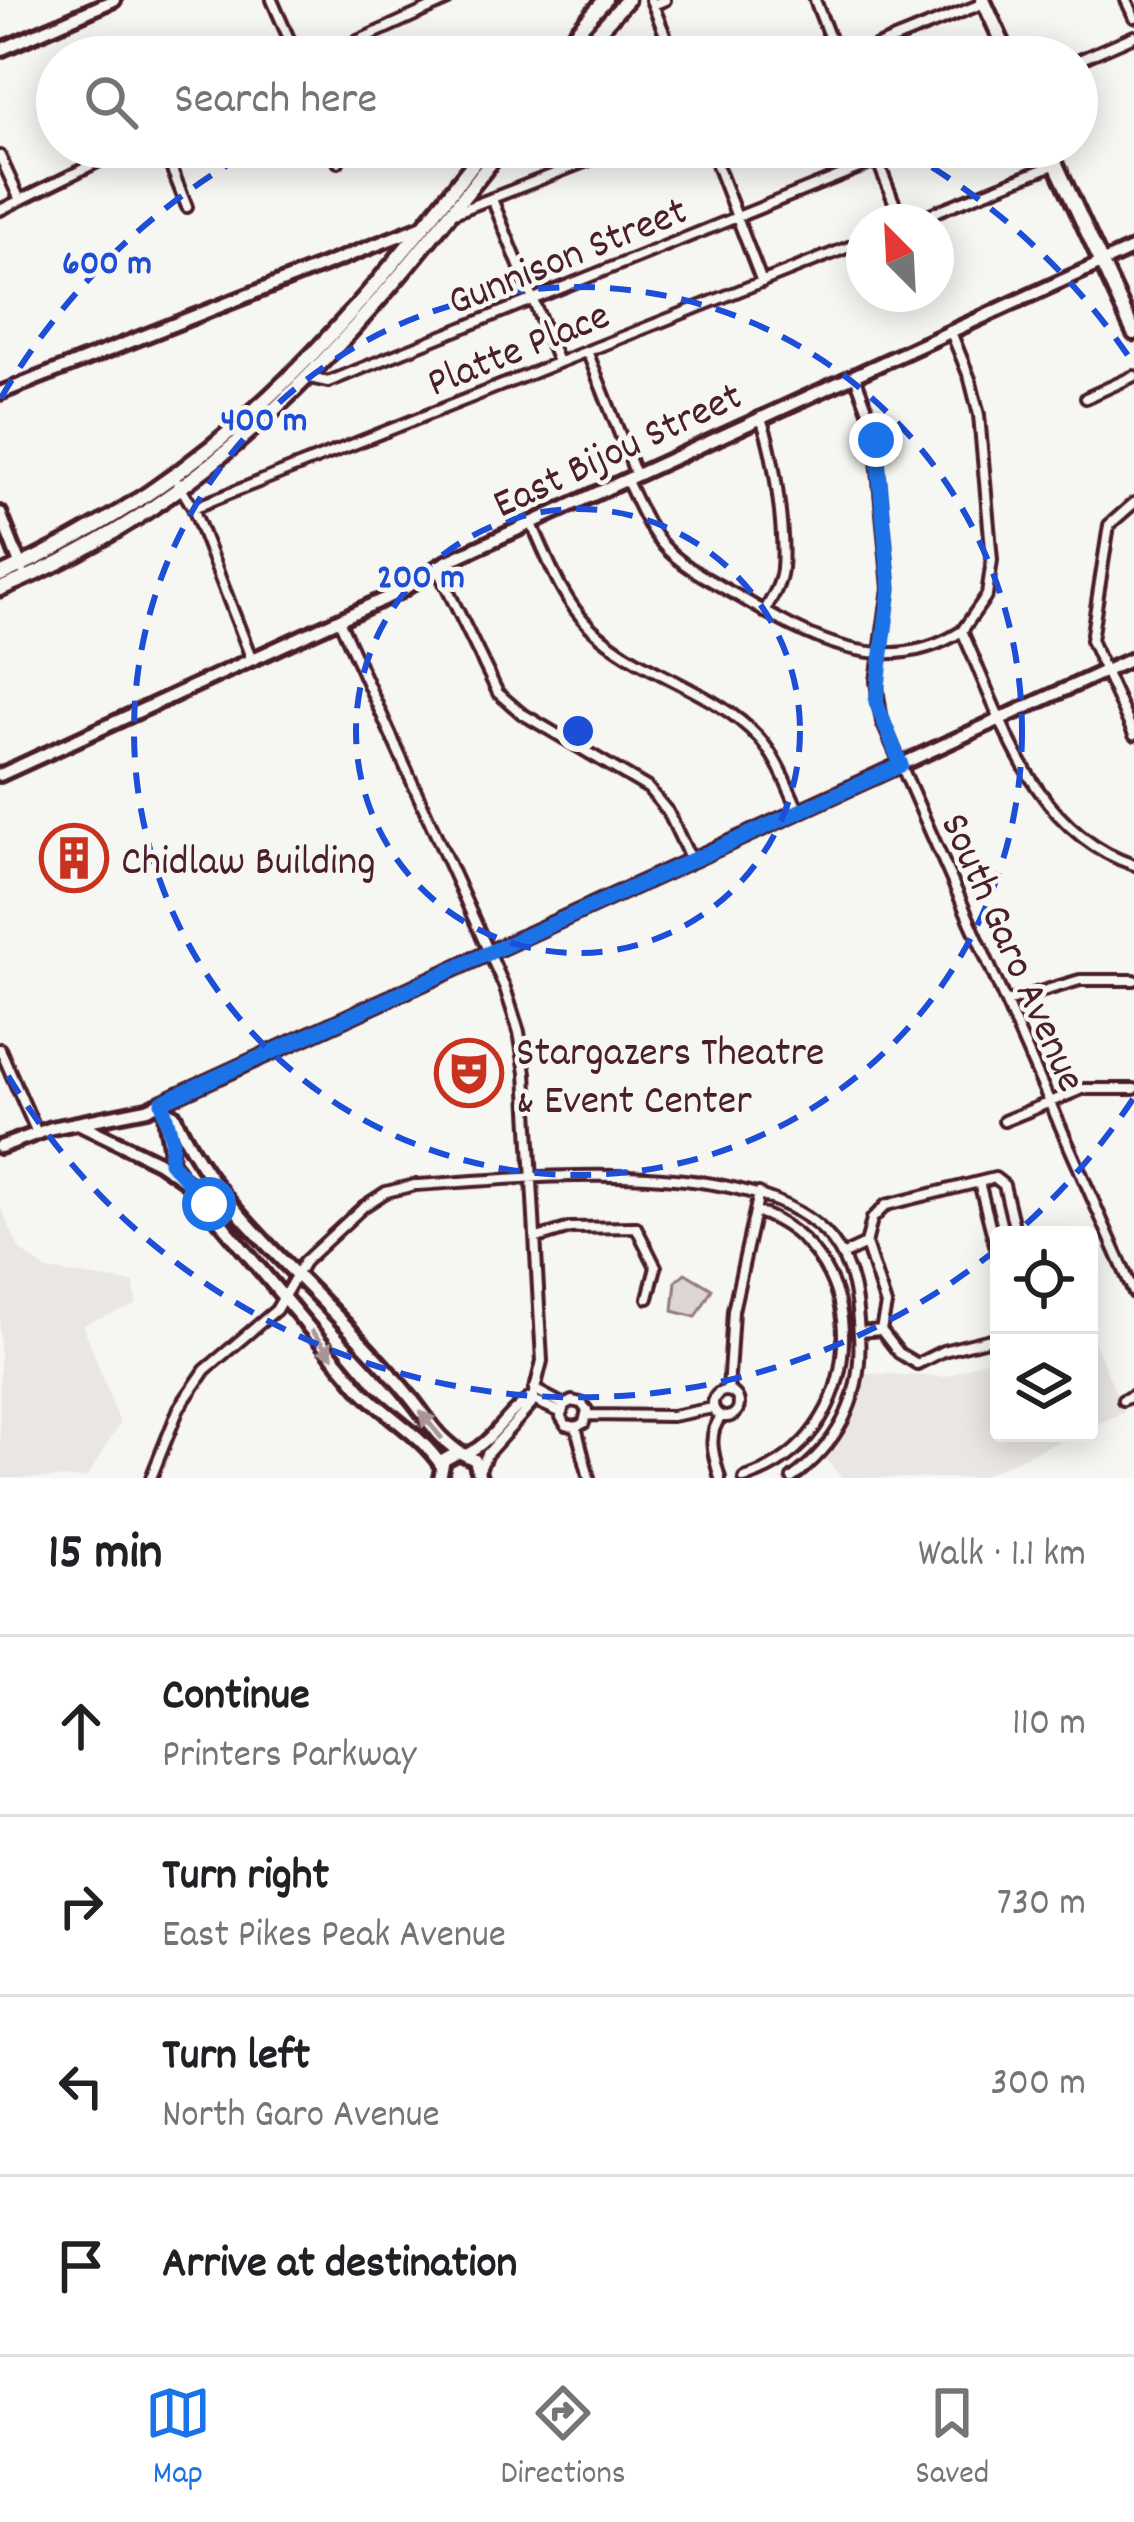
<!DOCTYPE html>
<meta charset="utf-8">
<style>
:root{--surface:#fff;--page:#f6f6f6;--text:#202124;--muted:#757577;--line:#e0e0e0;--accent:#1a73e8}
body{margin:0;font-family:Dekko,sans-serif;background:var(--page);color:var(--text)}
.controls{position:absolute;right:36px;bottom:36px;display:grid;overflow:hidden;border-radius:12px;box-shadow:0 6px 30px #0003}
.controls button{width:108px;height:108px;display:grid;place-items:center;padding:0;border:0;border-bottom:3px solid var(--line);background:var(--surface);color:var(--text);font:60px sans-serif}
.compass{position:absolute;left:846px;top:204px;width:108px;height:108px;border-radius:50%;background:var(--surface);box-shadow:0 6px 30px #0003;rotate:336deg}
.stop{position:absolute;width:36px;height:36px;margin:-27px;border:9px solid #1a73e8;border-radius:50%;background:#fff}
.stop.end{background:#1a73e8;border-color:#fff;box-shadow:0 3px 12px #0008}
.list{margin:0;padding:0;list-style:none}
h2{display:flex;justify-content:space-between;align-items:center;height:156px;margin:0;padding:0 48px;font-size:51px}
h2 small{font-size:39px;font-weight:400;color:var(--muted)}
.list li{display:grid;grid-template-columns:78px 1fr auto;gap:36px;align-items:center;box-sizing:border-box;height:180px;padding:0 48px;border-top:3px solid var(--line)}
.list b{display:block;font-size:45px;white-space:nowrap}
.list p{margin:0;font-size:39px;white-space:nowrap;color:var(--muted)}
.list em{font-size:39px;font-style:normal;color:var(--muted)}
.icon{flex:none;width:66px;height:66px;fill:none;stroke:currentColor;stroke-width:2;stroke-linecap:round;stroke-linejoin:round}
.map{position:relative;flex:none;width:1134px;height:1478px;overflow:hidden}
.search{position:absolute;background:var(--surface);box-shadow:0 6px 30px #0003;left:36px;right:36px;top:36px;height:132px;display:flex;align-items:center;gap:30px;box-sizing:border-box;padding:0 42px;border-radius:66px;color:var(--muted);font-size:45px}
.sheet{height:876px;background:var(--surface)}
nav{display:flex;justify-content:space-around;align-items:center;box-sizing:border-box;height:168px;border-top:3px solid var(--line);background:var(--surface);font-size:33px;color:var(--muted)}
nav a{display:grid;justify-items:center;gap:6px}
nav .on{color:var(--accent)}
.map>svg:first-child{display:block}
.built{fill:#e9e6e3}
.green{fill:#ddd6d5;stroke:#947a80;stroke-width:3}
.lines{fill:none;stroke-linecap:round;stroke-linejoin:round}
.street-casing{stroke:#4a1f2b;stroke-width:16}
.secondary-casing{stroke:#4a1f2b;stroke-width:20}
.primary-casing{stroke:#4a1f2b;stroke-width:21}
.street{stroke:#f6f6f2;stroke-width:8}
.secondary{stroke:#f6f6f2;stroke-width:10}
.primary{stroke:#f6f6f2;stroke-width:12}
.oneway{fill:#a99598}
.route{stroke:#1a73e8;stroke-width:15}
.ring{fill:none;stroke:#1d4ed8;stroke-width:6;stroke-dasharray:21 15}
.labels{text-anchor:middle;stroke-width:9;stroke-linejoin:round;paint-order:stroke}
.street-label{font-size:42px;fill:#4a1f2b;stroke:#f6f6f2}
.poi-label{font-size:42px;fill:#4a1f2b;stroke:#f6f6f2;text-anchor:start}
.centre{fill:#1d4ed8;stroke:#f6f6f2;stroke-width:6}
.ring-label{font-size:36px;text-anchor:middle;font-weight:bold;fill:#1d4ed8;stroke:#f6f6f2;stroke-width:9;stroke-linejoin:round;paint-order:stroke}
</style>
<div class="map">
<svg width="1134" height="1478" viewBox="0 0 1134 1478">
<rect width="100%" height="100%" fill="#f6f6f2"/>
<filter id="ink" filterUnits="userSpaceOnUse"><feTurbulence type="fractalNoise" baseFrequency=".00833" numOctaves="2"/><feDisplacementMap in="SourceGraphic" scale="24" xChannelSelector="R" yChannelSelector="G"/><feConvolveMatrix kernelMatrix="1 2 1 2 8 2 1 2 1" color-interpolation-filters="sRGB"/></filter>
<g filter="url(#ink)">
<path class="built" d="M 0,1206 L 20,1250 L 47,1270 L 134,1283 L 136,1305 L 83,1325 L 120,1424 L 86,1478 L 0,1478 Z
M 1089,1329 L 1124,1412 L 1089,1428 Z
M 999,1355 L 999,1433 L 1077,1433 L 977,1478 L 842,1478 L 825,1458 L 849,1425 L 865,1373 L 945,1377 Z"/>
<path class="green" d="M 685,1273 L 712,1289 L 696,1317 L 673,1311 L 676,1281 Z"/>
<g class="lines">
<g class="street-casing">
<path id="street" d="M 272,0 L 297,57
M 651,0 L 674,57
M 815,0 L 837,57
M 1126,0 L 1134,17
M 653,5 L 665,0
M 322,57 L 448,0
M 850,57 L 984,3
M 1077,61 L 1134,36
M 163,147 L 187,207
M 332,147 L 338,162
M 710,147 L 762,282
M 872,147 L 902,222
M 0,156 L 19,198
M 492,199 L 558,362
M 0,210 L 128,147
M 454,213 L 623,147
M 910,222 L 1056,164
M 951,332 L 970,379 L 979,415 L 992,560 L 987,595 L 962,631 C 1002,720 1033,832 1134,865
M 587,351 L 636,475
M 855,376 L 874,427 L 889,588 L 876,681 L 882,722 L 1134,1293
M 310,378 L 328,382 L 911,147
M 1086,398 L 1134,376
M 760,417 C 774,447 785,534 782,568 C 781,584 772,598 764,612
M 626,479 C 637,501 646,525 662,544 C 682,567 712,581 738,596 C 807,637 885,681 962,631
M 178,483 L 193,508 L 252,660
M 1134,503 L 1109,525 L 1091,640 L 1134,735
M 193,508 L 864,241
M 531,522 C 548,559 561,598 590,627 C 638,674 713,688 759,738 C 778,759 787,786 799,811
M 436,566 L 498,693 L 521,713 L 648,788 L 668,812 L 691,860
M 339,620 L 505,988 L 519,1032 L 526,1073 L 542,1361 L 531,1405 L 487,1454 L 480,1469
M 1006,1002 L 1080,980 L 1134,980
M 0,1049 L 37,1133
M 1004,1121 L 1082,1089 L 1134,1089
M 979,1182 L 999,1260
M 537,1238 L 570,1228 L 636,1227 L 656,1267 L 648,1298
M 866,1244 L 886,1305 L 881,1330
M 842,1255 L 866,1244 L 872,1219 L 886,1205 L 995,1178 L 1004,1185 L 1016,1235
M 859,1332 L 881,1330 L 899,1353 L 917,1364 L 943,1351 L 999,1337
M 534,1389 L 564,1405 L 572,1401 L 581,1403 L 587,1410 L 584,1423 L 576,1427 L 566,1425 L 561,1417 L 564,1405
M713 1404a13 13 0 1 1 26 0a13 13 0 1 1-26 0Z
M 728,1391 L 733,1311 L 759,1193
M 531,1399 L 560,1412
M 1123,1400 L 1134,1395
M 587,1415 L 672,1416 L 713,1408
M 576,1427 L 589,1478
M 468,1453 C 494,1441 505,1413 530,1398
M 151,1478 L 179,1408 L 205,1370 L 276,1310 L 304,1262 L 363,1207 L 386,1192 L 415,1185 C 519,1179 761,1150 832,1240 C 854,1268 857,1301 859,1335 C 863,1395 840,1443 792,1478
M 720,1478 C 714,1457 706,1435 721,1417
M 744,1478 C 868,1441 880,1253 755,1211"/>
</g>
<g class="secondary-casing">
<path id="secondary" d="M 0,50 L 114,0
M 0,393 L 421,227
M 0,513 L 22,569
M 0,775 L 399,592 L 446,562 L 1134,248
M 166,1110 C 163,1126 173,1142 170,1162 L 177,1170
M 166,1111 L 174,1115 C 215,1207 295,1268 361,1342 C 378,1360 395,1378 410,1397 C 430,1421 432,1432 459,1452
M 80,1124 L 158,1162 L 187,1182 L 362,1391 C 387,1416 422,1436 441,1465
M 0,1147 L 52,1128 L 147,1109 L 1134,658
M 440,1478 L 444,1460 L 459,1452 L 475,1460 L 480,1478"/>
</g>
<g class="primary-casing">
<path id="primary" d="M 983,0 L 1009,57
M 554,57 L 605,0
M 575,57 L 627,0
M 1048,147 L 1134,333
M 0,575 C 221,477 342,333 486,147
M 0,589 C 223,498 359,331 503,147"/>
</g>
<use href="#street" class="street"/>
<use href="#secondary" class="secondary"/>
<use href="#primary" class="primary"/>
</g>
<defs><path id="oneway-solid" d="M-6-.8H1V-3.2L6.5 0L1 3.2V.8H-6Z" transform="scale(3)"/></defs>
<g class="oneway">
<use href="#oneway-solid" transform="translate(322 1344) rotate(51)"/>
<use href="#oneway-solid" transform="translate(431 1425) rotate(-129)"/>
</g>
</g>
<g class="lines" filter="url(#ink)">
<path class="route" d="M 209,1204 L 170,1162 L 172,1140 L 162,1102 L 901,765 L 876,702 L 890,588 L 876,440"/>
</g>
<g class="ring">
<circle cx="578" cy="731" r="222"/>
<circle cx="578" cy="731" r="444"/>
<path d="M1133 1099A666 666 0 0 1 1015 1234M997 1249A666 666 0 0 1 1 1064M1 398A666 666 0 0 1 255 149M901 149A666 666 0 0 1 1133 363"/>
</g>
<defs>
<g id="building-ring" transform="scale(3.45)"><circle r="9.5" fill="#f6f6f2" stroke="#c8321e" stroke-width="1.5"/><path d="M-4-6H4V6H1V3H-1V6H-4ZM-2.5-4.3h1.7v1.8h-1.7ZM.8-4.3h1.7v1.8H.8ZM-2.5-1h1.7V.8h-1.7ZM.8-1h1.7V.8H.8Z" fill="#c8321e"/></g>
<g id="theatre-ring" transform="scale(3.45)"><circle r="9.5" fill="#f6f6f2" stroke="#c8321e" stroke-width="1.5"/><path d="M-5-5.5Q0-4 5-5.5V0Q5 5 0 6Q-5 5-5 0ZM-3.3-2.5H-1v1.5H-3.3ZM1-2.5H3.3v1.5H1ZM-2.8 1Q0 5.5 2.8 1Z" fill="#c8321e"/></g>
</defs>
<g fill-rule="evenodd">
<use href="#building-ring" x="74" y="858"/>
<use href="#theatre-ring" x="469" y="1073"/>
</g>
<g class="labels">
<g class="street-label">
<text transform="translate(566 253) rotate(-22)" y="15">Gunnison Street</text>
<text transform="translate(517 346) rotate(-22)" y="15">Platte Place</text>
<text transform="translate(616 447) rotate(-25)" y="15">East Bijou Street</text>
<text transform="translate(1016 951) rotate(66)" y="15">South Garo Avenue</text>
</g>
<g class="poi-label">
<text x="121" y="873">Chidlaw Building</text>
<text x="516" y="1064">Stargazers Theatre<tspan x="516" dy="48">&amp; Event Center</tspan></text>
</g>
</g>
<circle cx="578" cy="731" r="18" class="centre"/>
<g class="ring-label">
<text x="107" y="273">600 m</text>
<text x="264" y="430">400 m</text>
<text x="421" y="587">200 m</text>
</g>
</svg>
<div class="controls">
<button><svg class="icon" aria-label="locate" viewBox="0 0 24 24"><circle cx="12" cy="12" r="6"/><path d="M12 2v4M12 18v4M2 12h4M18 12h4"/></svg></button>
<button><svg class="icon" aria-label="layers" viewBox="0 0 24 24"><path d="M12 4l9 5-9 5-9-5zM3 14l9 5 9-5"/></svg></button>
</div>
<svg class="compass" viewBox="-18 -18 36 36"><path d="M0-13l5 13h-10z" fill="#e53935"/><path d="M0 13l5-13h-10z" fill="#757577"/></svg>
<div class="stop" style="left:209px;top:1204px"></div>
<div class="stop end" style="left:876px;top:440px"></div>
<div class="search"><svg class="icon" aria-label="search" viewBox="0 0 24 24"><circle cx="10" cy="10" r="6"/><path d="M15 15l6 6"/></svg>Search here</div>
</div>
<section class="sheet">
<h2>15 min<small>Walk · 1.1 km</small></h2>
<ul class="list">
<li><svg class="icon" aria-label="ahead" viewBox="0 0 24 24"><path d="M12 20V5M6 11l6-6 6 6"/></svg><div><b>Continue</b><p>Printers Parkway</p></div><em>110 m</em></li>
<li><svg class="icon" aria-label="right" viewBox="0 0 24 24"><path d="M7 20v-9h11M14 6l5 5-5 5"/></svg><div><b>Turn right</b><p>East Pikes Peak Avenue</p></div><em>730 m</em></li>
<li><svg class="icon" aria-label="left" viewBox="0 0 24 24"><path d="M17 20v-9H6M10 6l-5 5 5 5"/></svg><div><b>Turn left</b><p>North Garo Avenue</p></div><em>300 m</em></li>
<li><svg class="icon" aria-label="arrive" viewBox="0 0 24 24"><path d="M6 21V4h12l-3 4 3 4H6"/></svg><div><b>Arrive at destination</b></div></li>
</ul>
</section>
<nav>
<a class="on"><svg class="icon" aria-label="map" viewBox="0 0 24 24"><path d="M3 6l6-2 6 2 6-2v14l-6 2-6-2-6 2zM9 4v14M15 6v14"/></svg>Map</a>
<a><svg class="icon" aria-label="directions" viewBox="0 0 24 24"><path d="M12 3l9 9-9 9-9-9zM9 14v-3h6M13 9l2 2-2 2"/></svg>Directions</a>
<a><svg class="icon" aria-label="saved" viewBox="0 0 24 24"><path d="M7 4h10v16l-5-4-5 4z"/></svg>Saved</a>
</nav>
